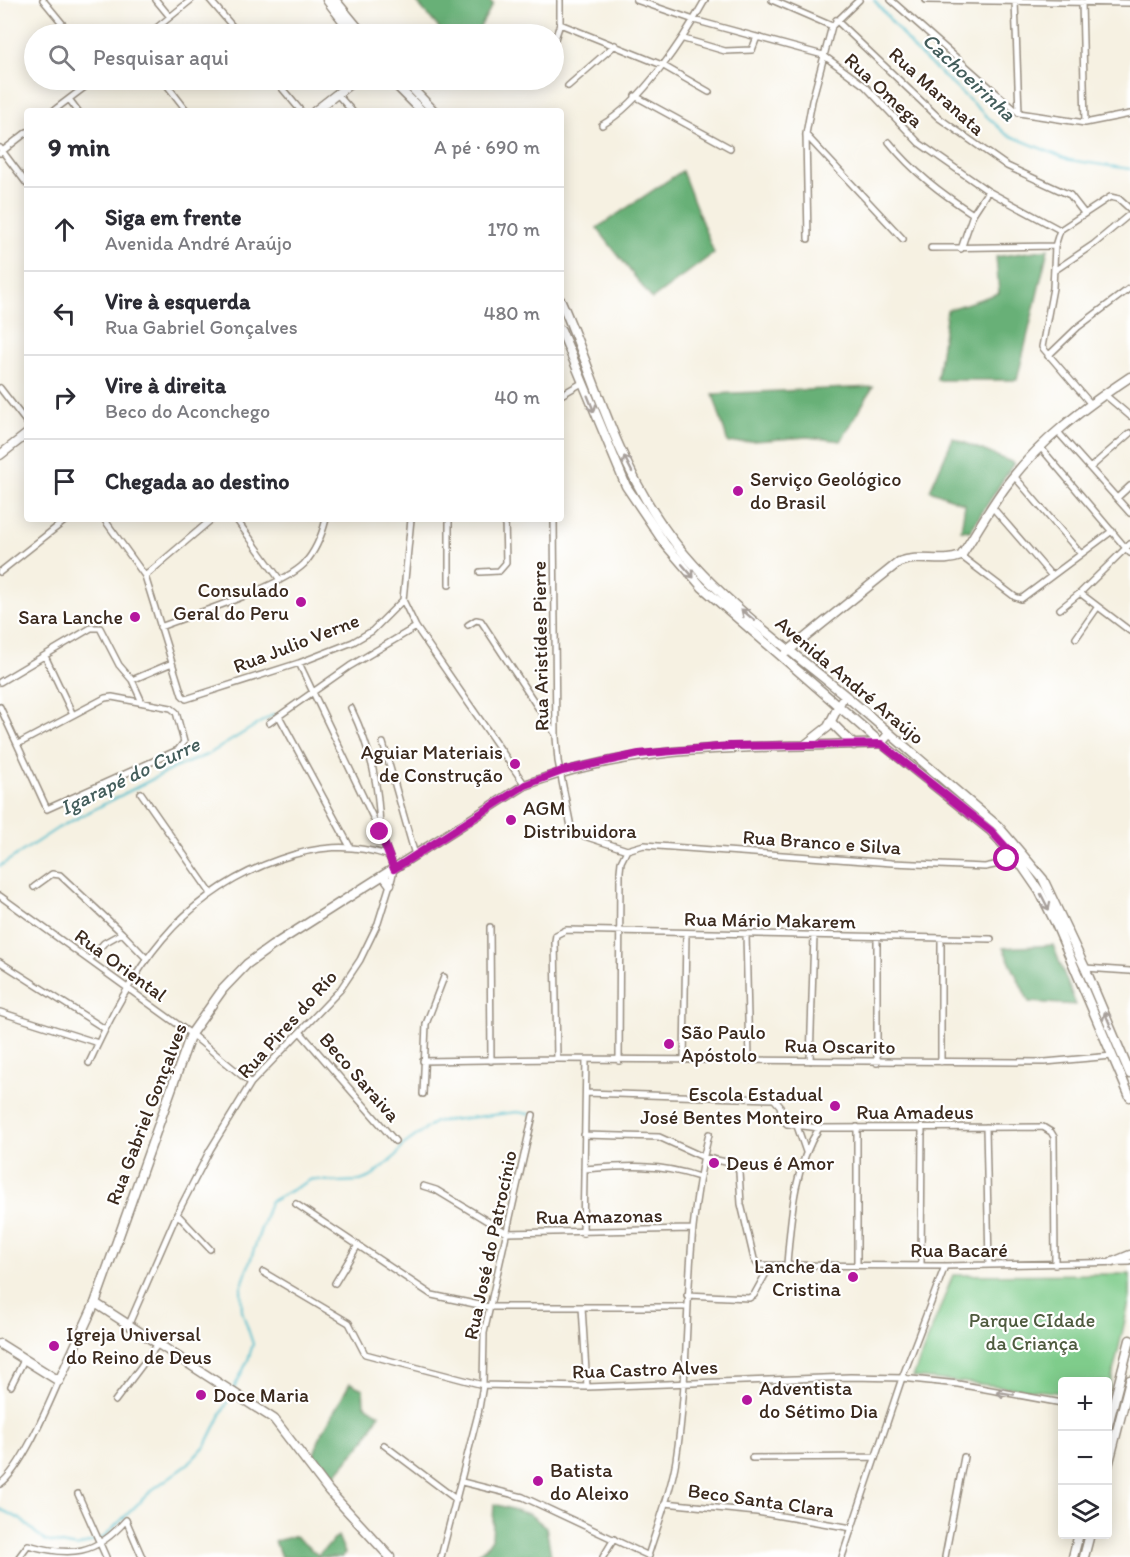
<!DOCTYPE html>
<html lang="pt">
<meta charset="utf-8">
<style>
:root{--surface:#fff;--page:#f2f2f3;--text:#2b2b33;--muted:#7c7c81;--line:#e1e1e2}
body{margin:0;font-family:Itim,sans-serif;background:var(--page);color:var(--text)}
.controls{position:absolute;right:18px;bottom:18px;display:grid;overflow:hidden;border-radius:6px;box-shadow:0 3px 15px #0003}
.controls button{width:54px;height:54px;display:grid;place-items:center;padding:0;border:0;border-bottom:2px solid var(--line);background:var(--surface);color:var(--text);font:30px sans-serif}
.stop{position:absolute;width:18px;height:18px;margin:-14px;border:4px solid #b5179e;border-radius:50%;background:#fff}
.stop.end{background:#b5179e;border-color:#fff;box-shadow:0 2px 6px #0008}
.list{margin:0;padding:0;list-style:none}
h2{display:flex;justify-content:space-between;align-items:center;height:78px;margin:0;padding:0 24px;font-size:26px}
h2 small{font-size:20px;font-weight:400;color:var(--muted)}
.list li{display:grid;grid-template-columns:39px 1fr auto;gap:18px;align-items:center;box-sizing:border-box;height:84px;padding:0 24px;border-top:2px solid var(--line)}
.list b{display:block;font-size:22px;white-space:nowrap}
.list p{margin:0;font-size:20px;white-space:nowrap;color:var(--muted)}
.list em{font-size:20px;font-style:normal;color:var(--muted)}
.icon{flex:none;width:33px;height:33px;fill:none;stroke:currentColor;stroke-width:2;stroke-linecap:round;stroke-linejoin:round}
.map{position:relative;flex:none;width:1130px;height:1557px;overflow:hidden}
.search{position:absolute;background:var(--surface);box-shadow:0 3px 15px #0003;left:24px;top:24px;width:540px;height:66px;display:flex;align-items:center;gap:15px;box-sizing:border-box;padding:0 21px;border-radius:33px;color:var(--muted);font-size:22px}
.panel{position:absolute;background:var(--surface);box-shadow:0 3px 15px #0003;left:24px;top:108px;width:540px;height:414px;border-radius:6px}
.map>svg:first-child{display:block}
.green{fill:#7fcc8b;stroke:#5d7b54;stroke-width:1.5}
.forest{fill:#67b077;stroke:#516d4a;stroke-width:1.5}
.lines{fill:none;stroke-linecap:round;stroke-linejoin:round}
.stream{stroke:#51bdcc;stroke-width:2}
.street-casing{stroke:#988e80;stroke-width:8}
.secondary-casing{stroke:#988e80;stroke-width:11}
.street{stroke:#fff;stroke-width:5}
.secondary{stroke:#fff;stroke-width:8}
.oneway{stroke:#a79f9a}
.route{stroke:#b5179e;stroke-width:8}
.poi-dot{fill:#b5179e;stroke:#fff;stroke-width:2}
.labels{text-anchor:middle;stroke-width:4.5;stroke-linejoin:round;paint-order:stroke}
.street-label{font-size:20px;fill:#3b2a1e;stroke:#fff}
.poi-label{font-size:20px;fill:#3b2a1e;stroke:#fff;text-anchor:start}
.park-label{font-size:20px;fill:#4f5b3f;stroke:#fff}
.water-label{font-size:21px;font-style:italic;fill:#435d5b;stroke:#fff}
</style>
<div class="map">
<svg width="1130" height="1557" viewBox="0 0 1130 1557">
<rect width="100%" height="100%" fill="#fff"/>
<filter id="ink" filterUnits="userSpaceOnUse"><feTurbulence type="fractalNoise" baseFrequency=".0167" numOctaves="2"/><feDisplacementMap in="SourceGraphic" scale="12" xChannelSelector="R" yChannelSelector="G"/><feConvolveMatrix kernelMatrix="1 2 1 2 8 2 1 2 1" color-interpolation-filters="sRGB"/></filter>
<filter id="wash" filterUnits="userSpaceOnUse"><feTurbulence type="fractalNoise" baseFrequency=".008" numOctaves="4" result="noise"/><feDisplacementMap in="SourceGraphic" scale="24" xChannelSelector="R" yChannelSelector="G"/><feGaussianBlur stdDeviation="1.35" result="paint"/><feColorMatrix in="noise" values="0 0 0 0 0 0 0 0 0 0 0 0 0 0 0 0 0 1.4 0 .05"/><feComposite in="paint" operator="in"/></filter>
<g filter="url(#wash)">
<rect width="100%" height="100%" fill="#f6f1e2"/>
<path class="green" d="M 1130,1274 L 1130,1298 L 1108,1396 L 1108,1382 L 1062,1382 L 1062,1393 L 913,1377 L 953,1275 Z"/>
<path class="forest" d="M 415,0 L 489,0 L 493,4 L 476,34 L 444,34 Z
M 682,171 L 714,253 L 652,299 L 597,228 Z
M 1048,249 L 1017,380 L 937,380 L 947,310 L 999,293 L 996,257 Z
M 873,387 L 841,441 L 807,437 L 728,443 L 713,394 Z
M 953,438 L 1014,463 L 970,531 L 961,530 L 965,504 L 930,490 Z
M 1053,945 L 1076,1005 L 1029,1002 L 1003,948 Z
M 350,1383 L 363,1389 L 364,1404 L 379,1414 L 365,1440 L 333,1478 L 313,1457 L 320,1437 Z
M 494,1504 L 529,1514 L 546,1527 L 551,1555 L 472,1557 L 485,1549 L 492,1539 Z
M 295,1536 L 318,1555 L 338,1536 L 345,1553 L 342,1557 L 281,1557 L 275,1541 Z"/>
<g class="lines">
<path class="stream" d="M 874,0 L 914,49 L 1006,134 L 1069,160 L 1130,169
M 0,866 L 58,828 L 174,768 L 209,754 L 274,714
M 0,1509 L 20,1519 L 45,1541 L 77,1547 L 104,1537 L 152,1490 L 189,1463 L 206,1445 L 248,1360 L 253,1344 L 242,1311 L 241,1288 L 270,1202 L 312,1179 L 337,1182 L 360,1181 L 371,1177 L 397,1155 L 402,1146 L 435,1122 L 517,1112 L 530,1114"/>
</g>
</g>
<g filter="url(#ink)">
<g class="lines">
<g class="street-casing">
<path id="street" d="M 43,0 L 71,34
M 156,0 L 170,17
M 210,0 L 239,34
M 636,0 L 694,20 L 823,55 L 865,86 L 919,143 L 988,191 L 1060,230
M 772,0 L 832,26
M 891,0 L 1019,113 L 1085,123 L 1130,114
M 926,0 L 1130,3
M 1015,1 L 1019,113
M 1082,2 L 1085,123
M 836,20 L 939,118 L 1007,166 L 1070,195 L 1084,213
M 560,24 L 662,65 L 709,92
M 149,34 L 191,0
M 684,39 L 725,51 L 752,50 L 757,37
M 554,42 L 560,24 L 560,0
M 163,80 L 187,111
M 275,80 L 301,111
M 568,86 L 615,45
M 337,94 L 352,111
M 635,96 L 730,148
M 69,99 L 78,111
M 53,111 L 94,80
M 602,125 C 642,102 683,40 705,0
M 806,135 L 903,239
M 889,142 C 913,172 941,193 973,214
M 0,148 L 27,184
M 0,153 L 27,132
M 808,239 L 806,134 L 812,101 L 832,26 L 859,0
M 931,248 L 1055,246
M 961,249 L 973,214 L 988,191
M 1054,271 L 1094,244 L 1130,214
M 1048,356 L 1078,327 L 1130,288
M 0,388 L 27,423
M 1104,394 L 1130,416
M 561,395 L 582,383
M 1090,403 L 1042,347 L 1053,288 L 1055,246 L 1060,230 L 1110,197 L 1119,199 L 1130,209
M 1057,431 L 1130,513
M 1041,448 L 1130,553
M 1090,468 L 1130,433
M 1014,476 L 1081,554
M 1117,498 L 1130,486
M 993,508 L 1051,575
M 104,519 L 145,576 L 182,695 L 186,699 L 299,663 L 353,642 L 372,631 L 403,600 L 411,519
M 236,519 L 280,580
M 554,519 L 556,737 L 558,761 L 572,832 L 627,850
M 961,556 L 1015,597 L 1021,599 L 1112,531
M 0,572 L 67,519
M 480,572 L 499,571 L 506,563 L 505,519
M 145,576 L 212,519
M 449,585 L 449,519
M 1080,593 L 1130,631
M 403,600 L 416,627 L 525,785
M 1060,609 L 1080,593 L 1130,544
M 468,625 L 476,620 L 481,621 L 556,735
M 160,627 C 194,614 281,587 304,564 C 315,552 322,535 326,519
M 1076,638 L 1097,608
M 45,656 L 73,715
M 132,680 L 172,663
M 0,682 L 91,628 L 100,628 L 119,665 L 132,680 L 142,702
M 0,707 L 47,809 L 178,750 L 184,742 L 176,712 L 171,708 L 112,697 L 105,698 L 18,744
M 351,708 C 371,750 379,784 380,831
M 279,716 L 349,845
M 269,723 L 350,666 L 416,627
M 383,743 L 415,855
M 141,793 L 210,892
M 627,850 L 644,845 L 892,863 L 985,867 L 999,864 L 1012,854
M 34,887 L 52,874 L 60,875 L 122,933 L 104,943 L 89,960
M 0,896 L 191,1034 L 251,1083
M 490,927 L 491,1061
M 122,933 L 147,959
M 746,934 L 749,1060
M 877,936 L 877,1063
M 941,938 L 941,1062
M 0,962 L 105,1029
M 1085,968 L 1130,971
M 0,1012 L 98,1043
M 301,1033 L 395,1141
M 557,1059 L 555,941 L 556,935 L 566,930 L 991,939
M 684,1060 L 686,934
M 423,1061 L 557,1059 L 1045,1062 L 1112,1056
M 619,1061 L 620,871 L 621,862 L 627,850
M 810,1061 L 814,935
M 89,1063 C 132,970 178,894 280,859 C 317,846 350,843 387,855
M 586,1093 L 774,1099 L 780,1106 L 783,1120 L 787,1124 L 819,1128 L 1043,1127 L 1051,1132 L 1054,1137 L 1055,1265
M 423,1094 L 426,1024 L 444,977
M 797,1126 L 806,1152
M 857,1127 L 857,1264
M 986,1127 L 989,1264
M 584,1135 L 659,1137 L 703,1157 L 735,1164 L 739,1172 L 741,1204 L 754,1259 L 758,1265 L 945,1266 L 1130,1262
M 584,1169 C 625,1166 659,1163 699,1177
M 423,1186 L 436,1190 L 507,1233 L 691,1229
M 296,1204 L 432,1295 L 489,1307 L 687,1307
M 177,1214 L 210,1249
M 583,1233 L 586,1060
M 787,1264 C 791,1218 793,1169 819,1128
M 921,1265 L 922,1126
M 263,1272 L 349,1323 L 365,1354 L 483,1385 L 587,1387 L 850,1377 L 902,1378 L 958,1384 L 1062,1403
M 335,1283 L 358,1245
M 687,1295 L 749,1298 L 754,1295 L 770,1266
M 582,1307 L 587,1387
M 129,1324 L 177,1214 L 210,1150 L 251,1083 L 340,990 L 360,960 L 378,923 L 392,878 L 394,869 L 380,832 L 299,663
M 11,1386 L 24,1360
M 115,1401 L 158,1344
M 384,1445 L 457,1500
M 752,1458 L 874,1457
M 462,1482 L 523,1497 L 649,1556
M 0,1484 C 22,1468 48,1406 59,1381
M 78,1494 L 106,1557
M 665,1503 L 757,1512 L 852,1528
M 648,1556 C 658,1524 671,1492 676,1460 C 693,1350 681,1242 709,1134
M 19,1557 L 28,1545 C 70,1557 96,1555 126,1520 L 142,1557
M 441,1557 L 478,1414 L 483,1385 L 484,1333 L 533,1115
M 603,1557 L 614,1539
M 842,1557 L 902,1378 L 945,1266
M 945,1557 L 964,1457"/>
</g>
<g class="secondary-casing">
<path id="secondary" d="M 327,0 L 353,34
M 335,0 L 363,34
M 391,80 L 422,111
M 404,80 L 434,111
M 315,111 L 355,80
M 561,301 C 593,373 613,450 656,516 C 703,590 780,641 846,696 C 897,739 946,783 998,826 L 1043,879 L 1085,968 L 1130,1074
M 561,330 L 626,486 L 665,544 L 702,587 L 881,743 L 991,831 L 1020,863 L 1040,892 L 1055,922 L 1130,1097
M 0,455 L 27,434
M 787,652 L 899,562 C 920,554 941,564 961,556 C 977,532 991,505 1009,482 C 1042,439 1085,407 1130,377
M 831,722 L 854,745
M 805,745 L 828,727 L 841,701
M 384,876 L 390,884
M 1113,1262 L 1130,1255
M 95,1303 L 274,1419 L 329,1491 L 390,1557
M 0,1344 L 59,1381 L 95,1303 L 191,1034 L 223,989 L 247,964 L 272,946 L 525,785 C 640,741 760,749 881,743 L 889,734
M 1108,1425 L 1130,1340
M 1108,1466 L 1130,1380
M 1073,1557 L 1079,1534
M 1084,1557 L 1090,1534"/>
</g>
<use href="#street" class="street"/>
<use href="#secondary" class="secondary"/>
</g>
<defs><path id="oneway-shaft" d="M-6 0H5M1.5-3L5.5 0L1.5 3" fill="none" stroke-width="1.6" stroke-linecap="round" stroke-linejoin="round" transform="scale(1.5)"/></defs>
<g class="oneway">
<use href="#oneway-shaft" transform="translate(591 404) rotate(68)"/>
<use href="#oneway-shaft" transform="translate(628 464) rotate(-117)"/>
<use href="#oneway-shaft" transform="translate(688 571) rotate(49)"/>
<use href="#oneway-shaft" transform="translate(748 615) rotate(-140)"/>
<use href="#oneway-shaft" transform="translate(1045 902) rotate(63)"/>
<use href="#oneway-shaft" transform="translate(1108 1020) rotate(-113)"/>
<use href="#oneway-shaft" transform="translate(1005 1393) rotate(-170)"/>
</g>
</g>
<g class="lines" filter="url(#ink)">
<path class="route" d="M 380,832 L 394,869 L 525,785 L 562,771 L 639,754 L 730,746 L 881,744 L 991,831 L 1012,854 L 1007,859"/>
</g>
<g class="poi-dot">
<circle cx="738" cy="491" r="6"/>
<circle cx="301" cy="602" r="6"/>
<circle cx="135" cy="617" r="6"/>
<circle cx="515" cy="764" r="6"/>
<circle cx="511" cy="820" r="6"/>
<circle cx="669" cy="1044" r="6"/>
<circle cx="835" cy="1106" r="6"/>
<circle cx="714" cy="1163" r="6"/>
<circle cx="853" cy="1277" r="6"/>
<circle cx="54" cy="1346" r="6"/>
<circle cx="201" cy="1395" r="6"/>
<circle cx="747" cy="1400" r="6"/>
<circle cx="538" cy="1481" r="6"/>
</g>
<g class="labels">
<g class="street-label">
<text transform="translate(884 90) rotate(43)" y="7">Rua Omega</text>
<text transform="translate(937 91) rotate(42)" y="7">Rua Maranata</text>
<text transform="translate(296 643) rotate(-21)" y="7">Rua Julio Verne</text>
<text transform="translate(540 646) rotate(-91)" y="7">Rua Aristídes Pierre</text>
<text transform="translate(850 680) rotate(40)" y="7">Avenida André Araújo</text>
<text transform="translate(822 842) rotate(4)" y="7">Rua Branco e Silva</text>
<text transform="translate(770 920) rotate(1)" y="7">Rua Mário Makarem</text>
<text transform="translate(121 965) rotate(36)" y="7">Rua Oriental</text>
<text transform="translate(287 1024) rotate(-48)" y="7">Rua Pires do Río</text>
<text transform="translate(840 1046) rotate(1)" y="7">Rua Oscarito</text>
<text transform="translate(360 1077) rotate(49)" y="7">Beco Saraiva</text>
<text x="915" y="1119">Rua Amadeus</text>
<text transform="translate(146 1114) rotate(-69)" y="7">Rua Gabriel Gonçalves</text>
<text transform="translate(599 1216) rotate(-1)" y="7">Rua Amazonas</text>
<text transform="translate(490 1245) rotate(-78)" y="7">Rua José do Patrocínio</text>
<text x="959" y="1257">Rua Bacaré</text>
<text transform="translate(645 1369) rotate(-2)" y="7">Rua Castro Alves</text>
<text transform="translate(761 1500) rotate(8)" y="7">Beco Santa Clara</text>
</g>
<g class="poi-label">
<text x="750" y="486">Serviço Geológico<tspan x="750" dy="23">do Brasil</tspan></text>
<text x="289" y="597" text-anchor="end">Consulado<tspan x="289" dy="23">Geral do Peru</tspan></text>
<text x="123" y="624" text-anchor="end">Sara Lanche</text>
<text x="503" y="759" text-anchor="end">Aguiar Materiais<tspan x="503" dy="23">de Construção</tspan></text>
<text x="523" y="815">AGM<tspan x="523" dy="23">Distribuidora</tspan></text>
<text x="681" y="1039">São Paulo<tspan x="681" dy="23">Apóstolo</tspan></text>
<text x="823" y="1101" text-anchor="end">Escola Estadual<tspan x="823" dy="23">José Bentes Monteiro</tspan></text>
<text x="726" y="1170">Deus é Amor</text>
<text x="841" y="1273" text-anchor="end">Lanche da<tspan x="841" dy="23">Cristina</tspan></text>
<text x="66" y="1341">Igreja Universal<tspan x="66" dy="23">do Reino de Deus</tspan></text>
<text x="759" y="1395">Adventista<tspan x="759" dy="23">do Sétimo Dia</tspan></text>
<text x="213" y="1402">Doce Maria</text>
<text x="550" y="1477">Batista<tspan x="550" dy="23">do Aleixo</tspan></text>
</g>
<g class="park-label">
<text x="1032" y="1327">Parque CIdade<tspan x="1032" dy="23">da Criança</tspan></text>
</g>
<g class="water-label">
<text transform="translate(969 77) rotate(43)" y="7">Cachoeirinha</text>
<text transform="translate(130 776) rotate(-26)" y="7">Igarapé do Curre</text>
</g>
</g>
</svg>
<div class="controls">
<button>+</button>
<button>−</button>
<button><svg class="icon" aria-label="layers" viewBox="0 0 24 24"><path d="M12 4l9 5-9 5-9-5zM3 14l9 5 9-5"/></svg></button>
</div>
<div class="stop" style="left:1007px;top:859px"></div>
<div class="stop end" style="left:380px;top:832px"></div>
<div class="search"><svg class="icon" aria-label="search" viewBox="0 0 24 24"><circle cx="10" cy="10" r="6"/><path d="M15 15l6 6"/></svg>Pesquisar aqui</div>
<section class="panel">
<h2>9 min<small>A pé · 690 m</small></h2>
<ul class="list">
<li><svg class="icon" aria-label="ahead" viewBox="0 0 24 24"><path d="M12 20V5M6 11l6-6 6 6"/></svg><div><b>Siga em frente</b><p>Avenida André Araújo</p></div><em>170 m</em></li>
<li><svg class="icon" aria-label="left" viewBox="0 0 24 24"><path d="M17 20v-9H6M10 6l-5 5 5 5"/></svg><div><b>Vire à esquerda</b><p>Rua Gabriel Gonçalves</p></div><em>480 m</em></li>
<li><svg class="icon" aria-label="right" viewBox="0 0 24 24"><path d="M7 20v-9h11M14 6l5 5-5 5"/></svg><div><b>Vire à direita</b><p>Beco do Aconchego</p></div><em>40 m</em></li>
<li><svg class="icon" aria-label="arrive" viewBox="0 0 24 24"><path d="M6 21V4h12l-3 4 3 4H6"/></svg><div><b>Chegada ao destino</b></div></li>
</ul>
</section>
</div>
